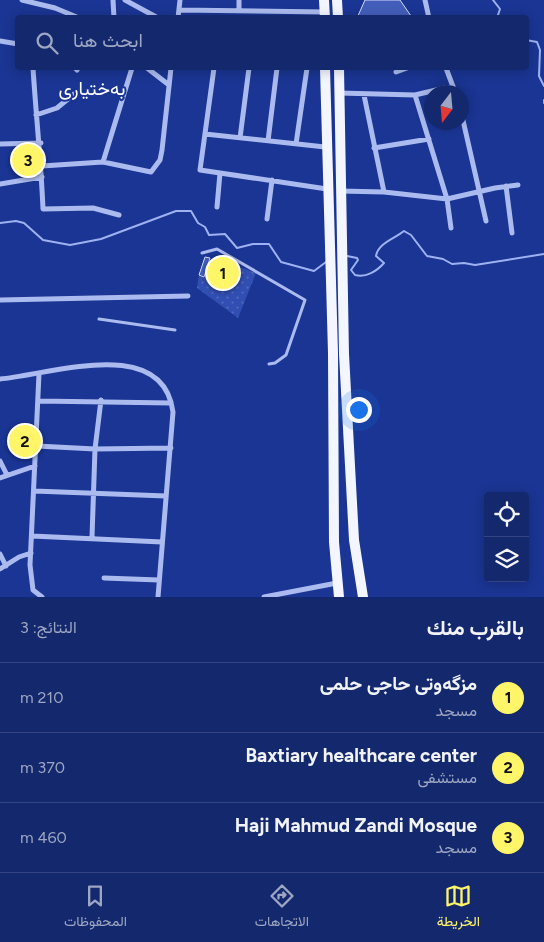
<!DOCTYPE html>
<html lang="ar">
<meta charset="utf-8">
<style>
:root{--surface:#14286e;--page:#213476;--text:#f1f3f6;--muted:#9da6c2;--line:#334481;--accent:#fff569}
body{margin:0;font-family:Figtree,Vazirmatn,sans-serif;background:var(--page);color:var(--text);direction:rtl}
.controls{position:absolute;right:15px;bottom:15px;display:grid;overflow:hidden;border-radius:5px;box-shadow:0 2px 12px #0003}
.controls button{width:45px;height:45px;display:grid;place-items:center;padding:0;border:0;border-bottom:1px solid var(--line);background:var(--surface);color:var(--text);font:25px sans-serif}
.compass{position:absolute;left:424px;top:85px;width:45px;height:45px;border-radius:50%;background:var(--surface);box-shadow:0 2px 12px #0003;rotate:196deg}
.you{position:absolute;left:358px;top:409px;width:18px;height:18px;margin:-12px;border:4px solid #fff;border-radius:50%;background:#1a73e8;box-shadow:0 0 0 8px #1a73e833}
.badge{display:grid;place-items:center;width:32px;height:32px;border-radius:50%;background:var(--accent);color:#111;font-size:16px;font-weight:700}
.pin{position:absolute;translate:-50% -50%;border:2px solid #fff;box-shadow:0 1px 5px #0006}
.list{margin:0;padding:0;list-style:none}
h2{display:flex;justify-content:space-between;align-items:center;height:65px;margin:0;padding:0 20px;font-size:21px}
h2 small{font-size:16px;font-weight:400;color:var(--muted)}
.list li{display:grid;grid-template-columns:32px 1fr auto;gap:15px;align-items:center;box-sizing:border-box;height:70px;padding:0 20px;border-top:1px solid var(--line)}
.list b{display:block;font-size:19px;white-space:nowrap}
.list p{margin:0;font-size:16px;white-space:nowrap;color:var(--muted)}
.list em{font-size:16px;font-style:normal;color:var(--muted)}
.icon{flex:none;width:28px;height:28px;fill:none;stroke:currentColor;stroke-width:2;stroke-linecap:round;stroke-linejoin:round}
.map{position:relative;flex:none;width:544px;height:597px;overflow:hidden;direction:ltr}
.search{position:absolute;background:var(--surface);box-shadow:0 2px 12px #0003;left:15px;right:15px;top:15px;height:55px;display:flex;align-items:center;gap:12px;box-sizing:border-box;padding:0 18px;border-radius:5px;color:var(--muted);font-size:19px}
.sheet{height:275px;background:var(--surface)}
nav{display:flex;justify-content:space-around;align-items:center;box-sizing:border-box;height:70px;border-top:1px solid var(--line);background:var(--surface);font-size:14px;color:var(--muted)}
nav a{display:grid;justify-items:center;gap:2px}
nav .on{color:var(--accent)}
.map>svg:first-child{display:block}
.park{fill:url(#park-dots)}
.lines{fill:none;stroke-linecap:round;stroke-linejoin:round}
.stream{stroke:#9eb2f1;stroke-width:2}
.building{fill:#435eba;stroke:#d2dbfb}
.lane{stroke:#abbbef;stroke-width:3}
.street{stroke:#abbbef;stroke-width:5}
.primary{stroke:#f3f5ff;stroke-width:10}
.labels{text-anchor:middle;stroke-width:4;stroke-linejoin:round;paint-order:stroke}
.neighbourhood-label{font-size:19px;fill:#fff;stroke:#1a3593}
</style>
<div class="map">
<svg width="544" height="597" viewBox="0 0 544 597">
<defs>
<pattern id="park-dots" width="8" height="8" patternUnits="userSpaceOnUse" patternTransform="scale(1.25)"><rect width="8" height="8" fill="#314fb2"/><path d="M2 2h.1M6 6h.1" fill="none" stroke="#5069be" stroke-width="1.8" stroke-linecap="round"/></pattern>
</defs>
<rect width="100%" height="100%" fill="#1a3593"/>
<path class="park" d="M 237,266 L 256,273 L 238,318 L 197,288 L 199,275 L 231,284 Z"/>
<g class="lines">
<path class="stream" d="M 493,0 L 500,9 L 497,18
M 526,40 L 537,42 L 540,50 L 539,76 L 544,86
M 544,100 L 544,103
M 0,223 L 16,221 L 24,223 L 43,240 L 70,245 L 101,239 L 176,211 L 191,211 L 198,223 L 205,227 L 209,235 L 225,234 L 237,248 L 253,244 L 269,244 L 281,262 L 314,271 L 326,262
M 347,256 L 357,258 L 358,260 L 351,270 L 355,275 C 366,278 377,271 384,263 L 376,256 C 378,243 394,239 404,231 L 411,235 L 427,256 L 443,259 L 452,264 L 464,263 L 475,265 L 544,254"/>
</g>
<path class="building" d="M 365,0 L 400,0 L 411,16 L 408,18 L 357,18 Z
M 35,148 L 38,169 L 17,173 L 16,163 L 22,149 Z
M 205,257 L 210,258 L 204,277 L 199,275 Z
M 213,261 L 236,267 L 231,284 L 209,278 Z"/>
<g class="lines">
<path class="lane" d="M 202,253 L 217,249 L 305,300 L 286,355 L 275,363 L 269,364
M 99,319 L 175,330"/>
<path class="street" d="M 22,0 L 55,8 L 79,18
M 113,0 L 114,18
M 125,0 L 158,18
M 425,0 L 429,18
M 179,10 L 325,12
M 239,11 L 239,0
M 178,18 L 180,0
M 0,41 L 18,44
M 33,68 C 36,115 41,161 43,209 L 93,208 L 119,215
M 75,68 L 77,70
M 147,68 L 169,85
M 214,68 L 200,170 L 327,189
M 446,68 L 455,92
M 396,72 L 407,68
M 339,93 L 415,95 L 453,86
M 364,95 L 384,192
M 415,95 L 447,199 L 451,228
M 36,115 L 57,108 L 74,94
M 462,116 L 486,221
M 205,134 L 325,147
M 240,138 L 249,68
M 268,141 L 277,68
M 0,144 L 41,143
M 296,144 L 307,68
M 374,148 L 429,139
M 103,162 L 132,68
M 42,166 L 103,162 L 151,172 L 160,160 L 162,150 L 171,68
M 0,184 L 42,177
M 506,186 L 512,233
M 340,191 L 384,192 L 447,199 L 495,188 L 518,185
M 217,207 L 220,173
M 267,219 L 272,180
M 0,300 L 188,296
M 39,374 L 30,565 L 33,590 L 42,597
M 0,379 C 49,375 163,334 173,412 L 158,597
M 38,401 L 171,403
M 37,446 L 95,449 L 171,448
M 0,461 L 7,475
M 0,478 L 35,466
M 34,491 L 166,496
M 32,536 L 162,542
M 92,537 L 95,449 L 101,400
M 0,554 L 6,566
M 0,569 L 19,557 L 31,553
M 104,578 L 159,580
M 264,597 L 337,583"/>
<path class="primary" d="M 324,0 L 325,18
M 337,0 L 338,18
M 325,68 L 333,353 L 334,542 L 339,597
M 339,68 L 344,354 L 354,540 L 363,597"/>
</g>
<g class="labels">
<g class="neighbourhood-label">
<text x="92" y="95">بەختیاری</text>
</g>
</g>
</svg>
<div class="controls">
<button><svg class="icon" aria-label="locate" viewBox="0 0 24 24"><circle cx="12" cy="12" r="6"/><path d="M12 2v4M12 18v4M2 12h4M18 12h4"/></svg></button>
<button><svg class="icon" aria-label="layers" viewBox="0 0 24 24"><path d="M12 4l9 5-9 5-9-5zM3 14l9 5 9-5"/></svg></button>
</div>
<svg class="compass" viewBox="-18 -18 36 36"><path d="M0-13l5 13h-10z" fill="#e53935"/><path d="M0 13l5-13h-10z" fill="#9da6c2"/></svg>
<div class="you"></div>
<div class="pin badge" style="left:223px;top:273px">1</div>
<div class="pin badge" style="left:25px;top:441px">2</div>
<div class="pin badge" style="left:28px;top:160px">3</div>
<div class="search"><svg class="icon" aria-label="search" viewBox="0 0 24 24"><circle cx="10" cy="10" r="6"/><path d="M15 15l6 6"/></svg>ابحث هنا</div>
</div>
<section class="sheet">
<h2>بالقرب منك<small>النتائج: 3</small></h2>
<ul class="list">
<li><span class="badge">1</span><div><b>مزگەوتی حاجی حلمی</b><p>مسجد</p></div><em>210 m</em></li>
<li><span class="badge">2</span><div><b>Baxtiary healthcare center</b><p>مستشفى</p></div><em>370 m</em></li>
<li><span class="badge">3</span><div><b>Haji Mahmud Zandi Mosque</b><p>مسجد</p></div><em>460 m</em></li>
</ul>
</section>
<nav>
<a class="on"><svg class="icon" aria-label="map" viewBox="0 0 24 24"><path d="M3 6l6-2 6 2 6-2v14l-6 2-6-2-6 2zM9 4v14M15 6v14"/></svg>الخريطة</a>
<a><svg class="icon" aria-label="directions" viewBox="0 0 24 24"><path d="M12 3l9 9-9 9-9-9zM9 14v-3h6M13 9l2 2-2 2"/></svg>الاتجاهات</a>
<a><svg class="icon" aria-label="saved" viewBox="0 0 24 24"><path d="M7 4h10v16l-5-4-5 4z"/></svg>المحفوظات</a>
</nav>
